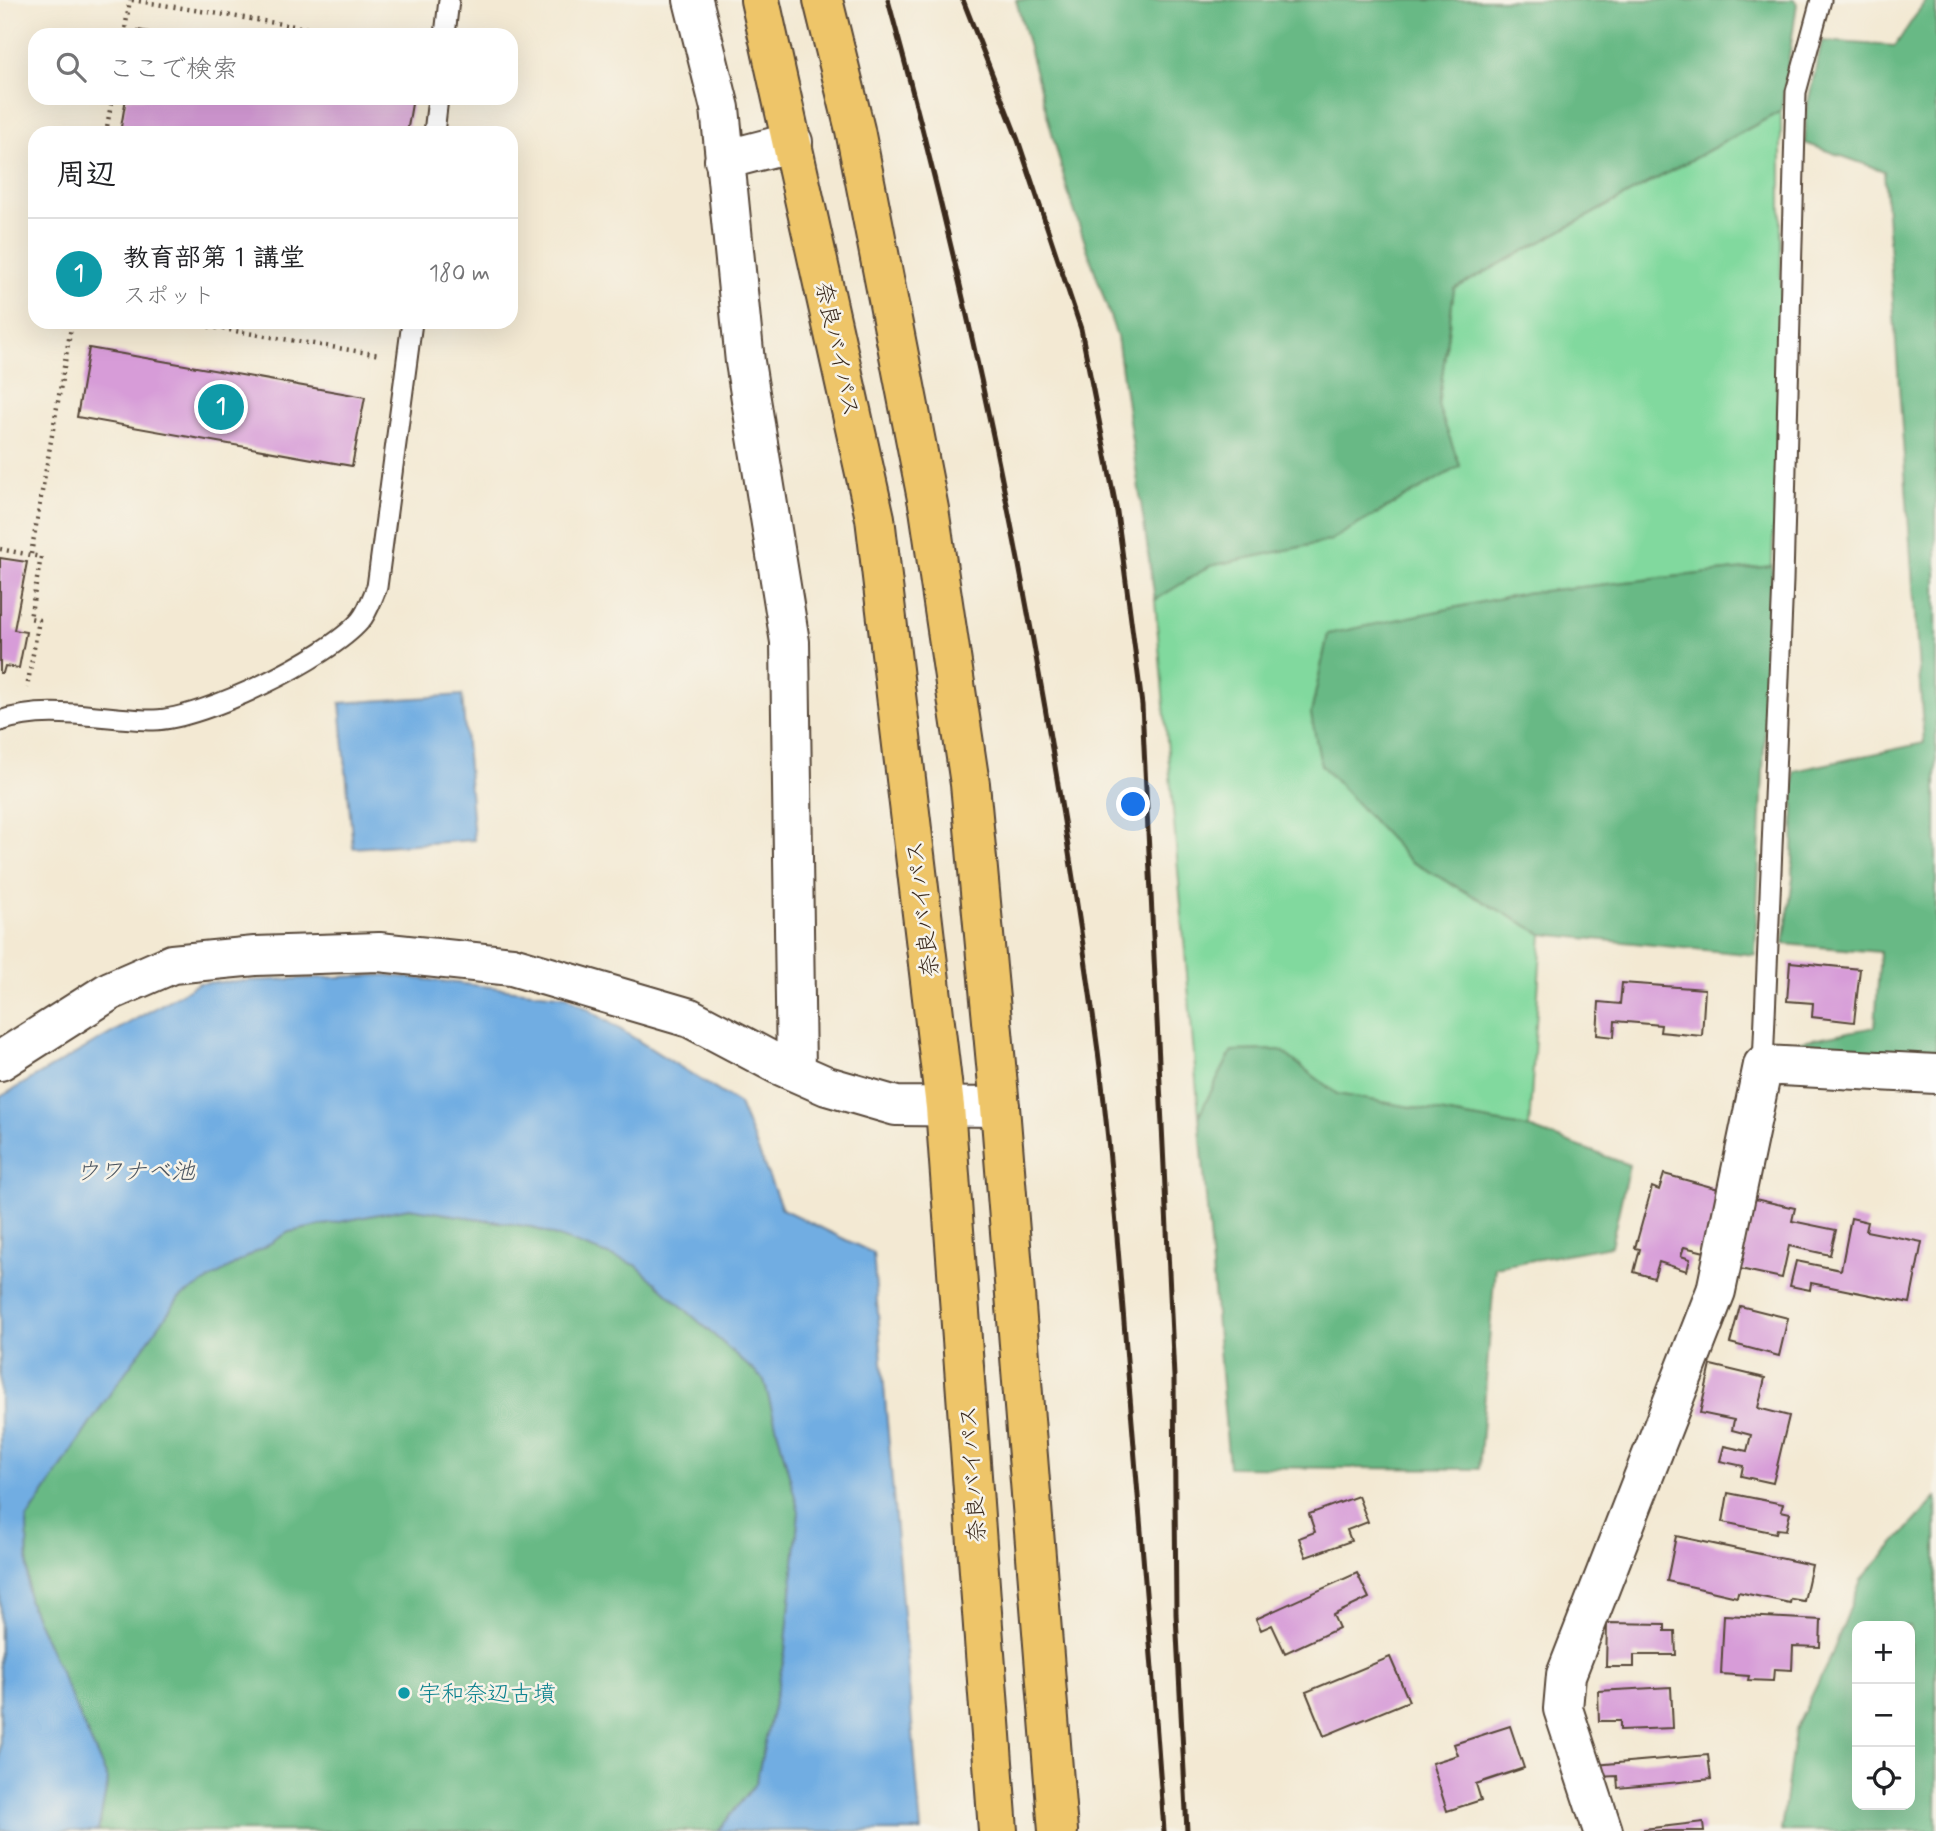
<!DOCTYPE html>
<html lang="ja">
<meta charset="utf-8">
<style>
:root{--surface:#fff;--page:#f6f6f6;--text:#202124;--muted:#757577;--line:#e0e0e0;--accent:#2563eb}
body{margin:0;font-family:Mynerve,"Klee One",sans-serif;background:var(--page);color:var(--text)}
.controls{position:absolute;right:21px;bottom:21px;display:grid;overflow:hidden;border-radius:14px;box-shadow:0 7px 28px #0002}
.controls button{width:63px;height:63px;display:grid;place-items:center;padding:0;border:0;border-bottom:2px solid var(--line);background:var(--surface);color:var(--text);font:35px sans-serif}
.you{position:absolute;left:1134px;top:805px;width:24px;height:24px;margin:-18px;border:5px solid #fff;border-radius:50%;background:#1a73e8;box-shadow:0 0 0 10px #1a73e833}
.badge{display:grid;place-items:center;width:46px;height:46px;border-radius:50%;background:var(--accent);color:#fff;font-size:23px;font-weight:700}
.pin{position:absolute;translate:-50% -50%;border:4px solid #fff;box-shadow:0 2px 7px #0006}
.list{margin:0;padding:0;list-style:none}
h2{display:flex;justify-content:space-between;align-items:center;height:91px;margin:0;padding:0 28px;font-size:30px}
h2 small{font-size:23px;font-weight:400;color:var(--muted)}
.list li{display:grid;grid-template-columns:46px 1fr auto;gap:21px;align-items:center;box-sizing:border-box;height:112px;padding:0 28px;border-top:2px solid var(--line)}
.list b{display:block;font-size:26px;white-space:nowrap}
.list p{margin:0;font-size:23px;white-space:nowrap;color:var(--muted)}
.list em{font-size:23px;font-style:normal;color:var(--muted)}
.icon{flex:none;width:38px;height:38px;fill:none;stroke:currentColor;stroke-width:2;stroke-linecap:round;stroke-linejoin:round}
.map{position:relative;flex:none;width:1936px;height:1831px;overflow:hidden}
.search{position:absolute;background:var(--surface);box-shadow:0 7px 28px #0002;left:28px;top:28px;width:490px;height:77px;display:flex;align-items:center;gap:18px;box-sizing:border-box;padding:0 24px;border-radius:21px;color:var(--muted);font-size:26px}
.panel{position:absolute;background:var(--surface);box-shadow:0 7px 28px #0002;left:28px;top:126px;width:490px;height:203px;border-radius:21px}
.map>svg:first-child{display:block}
.green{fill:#81d99e;stroke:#5e825e;stroke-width:2}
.forest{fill:#68b985;stroke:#527252;stroke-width:2;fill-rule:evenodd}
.water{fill:#71ade2;stroke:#566c80;stroke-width:2}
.building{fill:#d79cd8}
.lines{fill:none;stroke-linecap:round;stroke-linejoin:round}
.lane-casing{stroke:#574739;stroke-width:23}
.street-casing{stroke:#574739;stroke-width:42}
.highway-casing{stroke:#574739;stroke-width:42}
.path{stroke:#574739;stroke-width:4.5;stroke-dasharray:2 5;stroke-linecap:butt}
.lane{stroke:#fff;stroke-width:19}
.street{stroke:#fff;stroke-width:38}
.highway{stroke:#eec569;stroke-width:38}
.rail{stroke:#3b2a1e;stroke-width:5}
.culture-dot{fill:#0f9aa8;stroke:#f7f3e8;stroke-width:2.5}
.labels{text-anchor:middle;stroke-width:5;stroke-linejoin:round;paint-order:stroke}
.street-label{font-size:23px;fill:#3b2a1e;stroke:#f7f3e8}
.culture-label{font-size:23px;fill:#0d838f;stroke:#f7f3e8;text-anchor:start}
.water-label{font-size:24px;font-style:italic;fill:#4e5863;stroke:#f7f3e8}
</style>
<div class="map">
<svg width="1936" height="1831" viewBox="0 0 1936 1831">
<rect width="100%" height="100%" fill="#f7f3e8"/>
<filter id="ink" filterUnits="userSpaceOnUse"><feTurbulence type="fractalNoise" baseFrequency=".0143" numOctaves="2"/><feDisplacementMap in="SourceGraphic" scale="14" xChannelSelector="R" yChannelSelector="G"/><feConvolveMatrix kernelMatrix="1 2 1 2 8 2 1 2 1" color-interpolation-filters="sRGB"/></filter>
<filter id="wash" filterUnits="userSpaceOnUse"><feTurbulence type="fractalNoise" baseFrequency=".00686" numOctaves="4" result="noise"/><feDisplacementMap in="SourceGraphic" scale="28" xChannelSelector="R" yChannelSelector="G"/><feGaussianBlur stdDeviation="1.57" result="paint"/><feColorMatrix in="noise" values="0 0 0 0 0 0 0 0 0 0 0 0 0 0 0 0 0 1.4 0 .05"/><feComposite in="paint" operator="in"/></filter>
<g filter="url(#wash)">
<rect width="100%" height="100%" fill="#f3e9d3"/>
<path class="green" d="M 1781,111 L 1781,331 L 1772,566 L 1525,593 L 1328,634 L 1311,714 L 1411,861 L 1542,934 L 1529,1128 L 1337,1094 L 1280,1050 L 1232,1051 L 1199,1115 L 1155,600 L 1210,566 L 1329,541 L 1460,466 L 1438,406 L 1454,289 Z"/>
<path class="forest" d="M 1016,0 L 1794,0 L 1797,4 L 1781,111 L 1454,289 L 1438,406 L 1460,466 L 1329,541 L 1210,566 L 1155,600 L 1117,337 L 1068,192 Z
M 1926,0 L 1936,0 L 1936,1065 L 1781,1053 L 1776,1046 L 1875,1027 L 1880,952 L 1784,944 L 1793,878 L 1794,771 L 1924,743 L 1884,171 L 1805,143 L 1806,111 L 1822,41 L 1895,46 Z
M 1772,566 L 1755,955 L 1542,934 L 1410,861 L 1321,765 L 1311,714 L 1328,634 L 1525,593 Z
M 1280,1050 L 1337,1094 L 1529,1128 L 1629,1165 L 1611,1246 L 1495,1267 L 1479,1469 L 1229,1467 L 1199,1115 L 1232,1051 Z
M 409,1208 L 531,1227 L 636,1265 L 764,1380 L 799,1512 L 785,1653 L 756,1783 L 718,1831 L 98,1831 L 108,1780 L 28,1600 L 27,1519 L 109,1395 L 178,1298 L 289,1232 Z
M 1936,1498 L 1936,1831 L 1781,1831 L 1795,1730 L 1832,1654 L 1861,1580 ZM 1857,1626 L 1910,1626 L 1910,1805 L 1857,1805 Z"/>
<path class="water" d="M 462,695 L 474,840 L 353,848 L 340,703 Z
M 386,975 L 567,996 L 739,1104 L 782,1209 L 873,1253 L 921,1831 L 718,1831 L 756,1783 L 785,1653 L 799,1512 L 764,1380 L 636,1265 L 531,1227 L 409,1208 L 289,1232 L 179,1298 L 109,1395 L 27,1519 L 28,1600 L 108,1780 L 98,1831 L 0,1831 L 0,1097 L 199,983 Z"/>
<g id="blocks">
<path class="building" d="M 138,30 L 161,34 L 161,35 L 137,35 Z
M 126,98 L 413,98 L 407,133 L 120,133 Z
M 89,348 L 365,397 L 352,466 L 77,417 Z
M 0,558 L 27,562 L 14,630 L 26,632 L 19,668 L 5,666 L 3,673 L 0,673 Z
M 1790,962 L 1860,969 L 1854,1022 L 1812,1017 L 1813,1003 L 1787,1001 Z
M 1622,983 L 1705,989 L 1702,1036 L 1660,1032 L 1661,1025 L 1615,1021 L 1614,1037 L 1597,1035 L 1599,1002 L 1620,1004 Z
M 1664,1174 L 1726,1191 L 1709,1253 L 1684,1247 L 1681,1256 L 1690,1259 L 1687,1271 L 1659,1262 L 1654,1278 L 1634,1272 L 1640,1249 L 1635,1248 L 1652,1187 L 1659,1190 Z
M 1755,1199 L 1795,1208 L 1792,1221 L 1836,1230 L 1830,1255 L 1789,1246 L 1782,1278 L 1740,1269 Z
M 1851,1218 L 1868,1222 L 1866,1231 L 1922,1242 L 1910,1303 L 1811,1283 L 1810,1290 L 1790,1286 L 1796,1261 L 1841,1270 Z
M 1740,1306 L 1788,1318 L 1779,1356 L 1730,1343 Z
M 1711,1365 L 1765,1378 L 1758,1408 L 1789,1416 L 1773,1483 L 1741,1476 L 1743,1466 L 1720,1461 L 1724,1446 L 1747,1451 L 1751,1435 L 1732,1430 L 1734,1420 L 1700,1413 Z
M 1728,1493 L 1783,1504 L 1781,1511 L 1790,1513 L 1786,1530 L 1777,1529 L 1776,1533 L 1723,1522 Z
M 1358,1496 L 1368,1522 L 1347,1530 L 1351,1541 L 1306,1557 L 1299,1538 L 1315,1532 L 1309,1514 Z
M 1676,1536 L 1812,1565 L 1804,1601 L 1791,1599 L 1790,1603 L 1738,1592 L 1737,1597 L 1667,1581 Z
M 1357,1573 L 1369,1598 L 1333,1615 L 1339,1628 L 1285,1653 L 1272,1625 L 1261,1630 L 1256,1619 Z
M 1724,1615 L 1821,1620 L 1820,1647 L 1793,1646 L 1792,1670 L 1774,1669 L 1773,1681 L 1748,1680 L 1749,1676 L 1721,1674 Z
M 1607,1623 L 1665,1624 L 1665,1631 L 1675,1631 L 1676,1655 L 1634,1655 L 1634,1667 L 1606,1667 Z
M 1390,1657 L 1409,1701 L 1324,1736 L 1306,1692 Z
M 1671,1687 L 1673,1728 L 1620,1730 L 1620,1721 L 1599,1721 L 1598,1691 Z
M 1510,1726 L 1524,1768 L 1476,1784 L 1481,1800 L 1447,1811 L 1432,1763 L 1458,1755 L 1454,1744 Z
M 1708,1755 L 1711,1779 L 1618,1788 L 1617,1776 L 1596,1777 L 1595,1765 Z
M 1703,1822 L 1704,1831 L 1644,1831 L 1644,1829 Z"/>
</g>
</g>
<g filter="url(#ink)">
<use href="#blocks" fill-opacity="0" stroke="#574739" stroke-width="2"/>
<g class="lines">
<g class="lane-casing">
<path id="lane" d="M 445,35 L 449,0
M 434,133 L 438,98
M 0,721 C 50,704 103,720 154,720 C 204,719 328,658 360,621 C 368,612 372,598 377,587 L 412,322
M 1763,1065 L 1783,580 L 1796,92 L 1821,0"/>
</g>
<g class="street-casing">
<path id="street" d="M 693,0 L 720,108 L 745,362 L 790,642 L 796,1072
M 724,160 L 793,142
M 0,1061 L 110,991 L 172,964 L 255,956 L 379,952 L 512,966 L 690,1018 L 777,1064 L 827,1086 L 896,1106 L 1000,1107
M 1603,1831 L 1563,1709 L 1566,1675 L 1716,1291 L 1763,1065 L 1936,1074"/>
</g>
<g class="highway-casing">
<path id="highway" d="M 760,0 L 875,518 L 945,1107 L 998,1831
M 823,0 L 855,130 L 929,509 L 970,784 L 1000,1107 L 1058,1831"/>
</g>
<path class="path" d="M 132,0 L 350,35
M 124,35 L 130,0
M 106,133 L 112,98
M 181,322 L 380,355
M 0,549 L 41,557 L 30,618 L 39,620 L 27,688
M 31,554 L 72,322"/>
<use href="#lane" class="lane"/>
<use href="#street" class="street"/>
<use href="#highway" class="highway"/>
<path class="rail" d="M 888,0 C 983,344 1050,697 1098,1051 C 1112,1162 1120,1273 1129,1385 C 1141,1534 1154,1682 1164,1831
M 963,0 L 1018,140 L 1081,329 L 1117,512 L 1142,705 L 1174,1377 L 1176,1614 L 1187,1831"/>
</g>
</g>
<circle class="culture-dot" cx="404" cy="1693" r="7"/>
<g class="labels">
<g class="street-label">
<text transform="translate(838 349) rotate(78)" y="8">奈良バイパス</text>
<text transform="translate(922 909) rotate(-97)" y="8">奈良バイパス</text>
<text transform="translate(972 1474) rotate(-94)" y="8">奈良バイパス</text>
</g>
<g class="culture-label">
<text x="418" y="1701">宇和奈辺古墳</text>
</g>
<g class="water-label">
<text x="135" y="1179">ウワナベ池</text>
</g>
</g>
</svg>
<div class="controls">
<button>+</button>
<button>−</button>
<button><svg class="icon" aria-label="locate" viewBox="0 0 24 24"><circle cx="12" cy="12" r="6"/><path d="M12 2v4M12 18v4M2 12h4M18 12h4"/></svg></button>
</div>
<div class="you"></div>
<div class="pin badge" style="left:221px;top:407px;background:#0f9aa8">1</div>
<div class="search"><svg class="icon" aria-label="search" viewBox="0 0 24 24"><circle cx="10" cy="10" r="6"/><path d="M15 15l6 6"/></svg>ここで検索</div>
<section class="panel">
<h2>周辺<small></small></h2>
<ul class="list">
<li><span class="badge" style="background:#0f9aa8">1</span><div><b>教育部第１講堂</b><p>スポット</p></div><em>180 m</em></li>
</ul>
</section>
</div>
